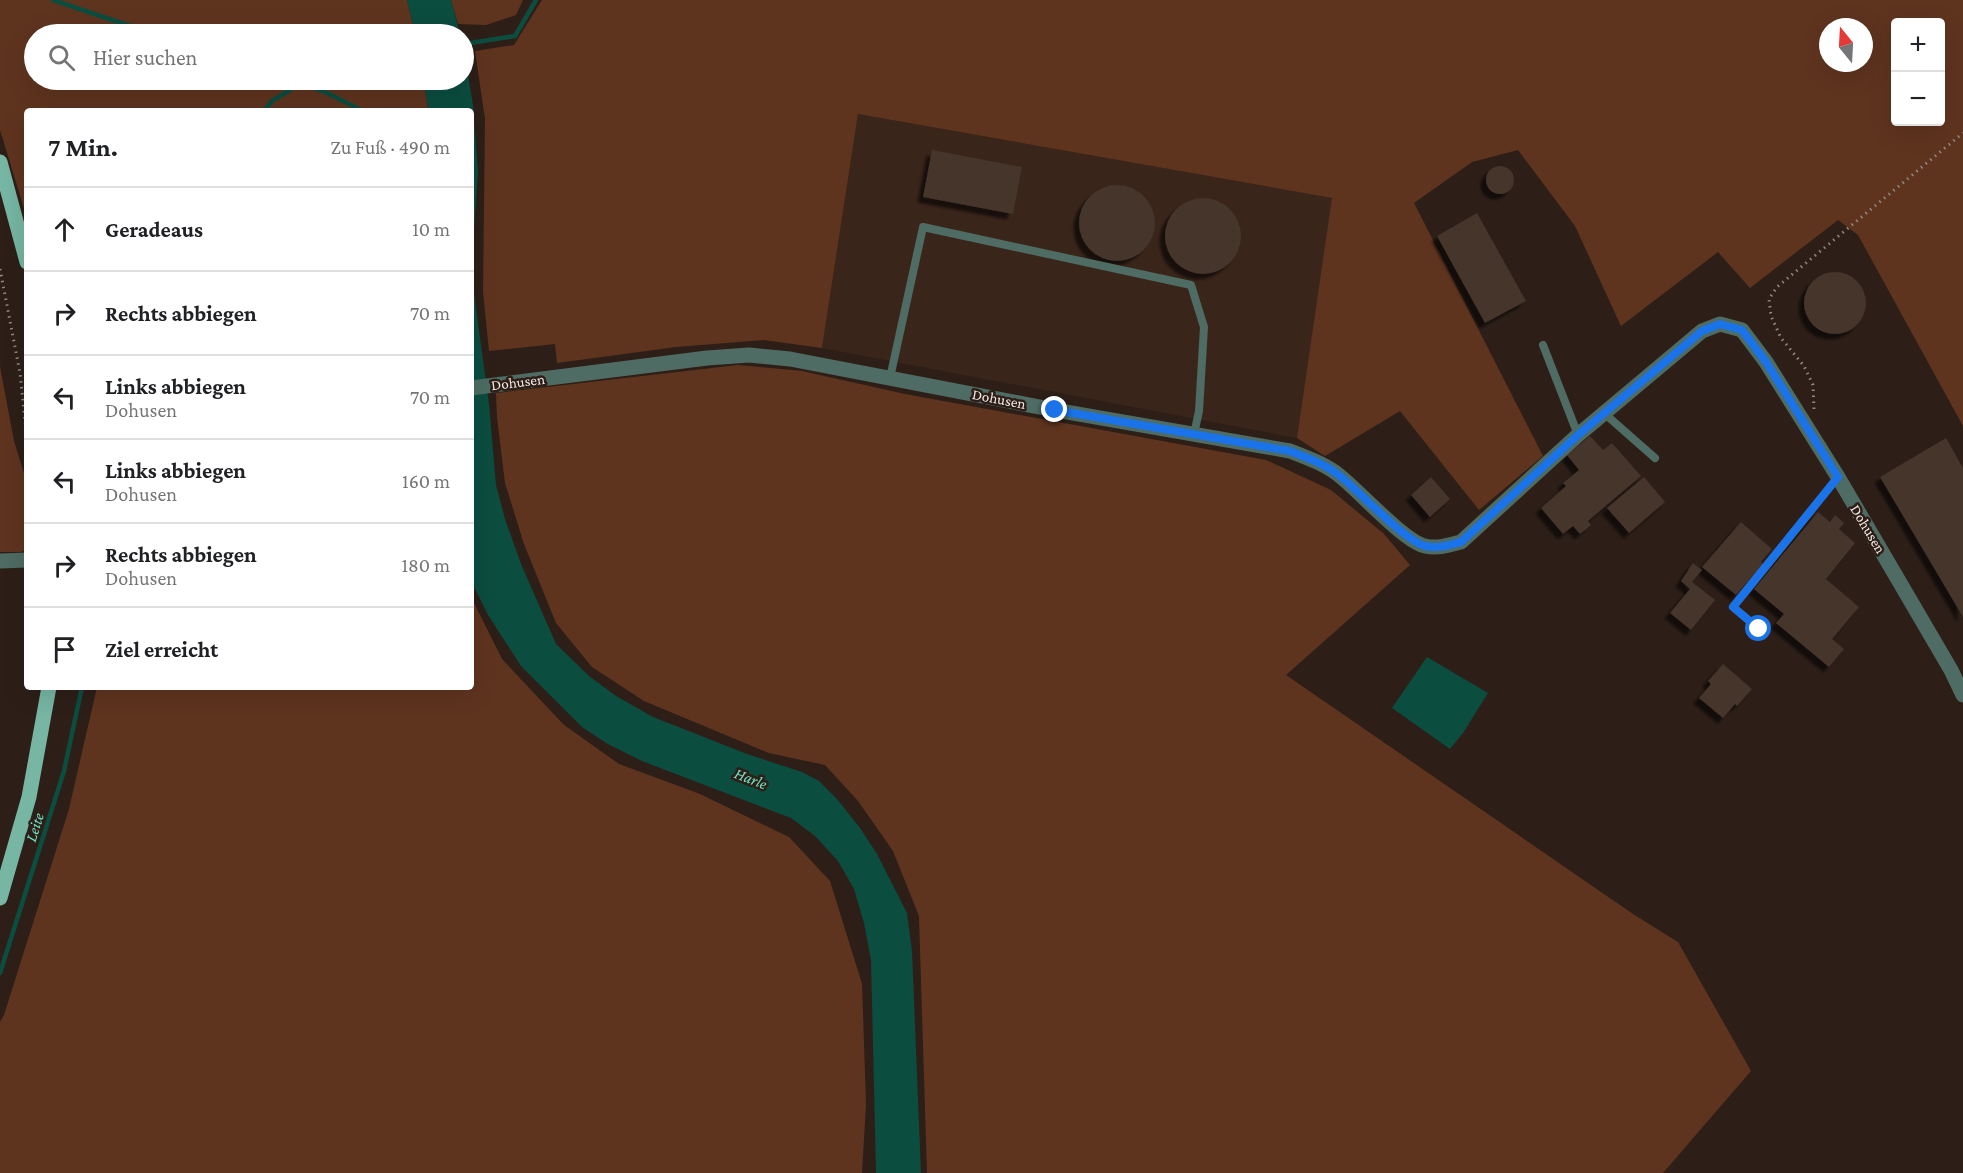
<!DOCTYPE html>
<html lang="de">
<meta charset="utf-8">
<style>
:root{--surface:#fff;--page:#f6f6f6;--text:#202124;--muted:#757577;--line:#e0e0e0}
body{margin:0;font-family:"Crimson Pro",serif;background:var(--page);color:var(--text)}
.controls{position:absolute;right:18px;top:18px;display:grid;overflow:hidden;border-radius:6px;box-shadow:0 6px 24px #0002}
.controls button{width:54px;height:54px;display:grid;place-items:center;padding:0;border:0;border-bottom:2px solid var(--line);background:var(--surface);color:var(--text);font:30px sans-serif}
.compass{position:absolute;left:1819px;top:18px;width:54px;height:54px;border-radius:50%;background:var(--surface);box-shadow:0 6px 24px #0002;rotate:342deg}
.stop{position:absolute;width:18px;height:18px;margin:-14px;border:4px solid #1a73e8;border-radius:50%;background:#fff}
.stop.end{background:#1a73e8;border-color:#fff;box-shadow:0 2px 6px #0008}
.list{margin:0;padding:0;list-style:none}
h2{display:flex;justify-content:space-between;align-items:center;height:78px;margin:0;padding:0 24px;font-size:26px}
h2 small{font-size:20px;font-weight:400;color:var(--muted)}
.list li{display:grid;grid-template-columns:39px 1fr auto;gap:18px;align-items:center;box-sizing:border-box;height:84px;padding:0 24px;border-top:2px solid var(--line)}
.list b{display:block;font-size:22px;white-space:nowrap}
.list p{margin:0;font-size:20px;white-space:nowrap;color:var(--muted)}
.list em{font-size:20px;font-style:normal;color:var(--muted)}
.icon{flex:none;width:33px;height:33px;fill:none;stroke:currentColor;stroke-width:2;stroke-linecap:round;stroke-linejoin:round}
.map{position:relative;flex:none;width:1963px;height:1173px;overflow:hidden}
.search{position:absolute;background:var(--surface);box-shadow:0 6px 24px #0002;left:24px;top:24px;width:450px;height:66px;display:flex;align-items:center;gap:15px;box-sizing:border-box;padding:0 21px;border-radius:33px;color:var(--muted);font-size:22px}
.panel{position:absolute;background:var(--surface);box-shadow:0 6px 24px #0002;left:24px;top:108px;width:450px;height:582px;border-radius:6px}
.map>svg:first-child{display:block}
.built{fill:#3a251b}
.green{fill:#5f341f;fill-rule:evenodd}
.water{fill:#0b4d3f}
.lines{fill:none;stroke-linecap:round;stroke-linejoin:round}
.stream{stroke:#0b4d3f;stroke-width:4.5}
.building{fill:#44342c;filter:url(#shadow)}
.path{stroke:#938781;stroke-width:3;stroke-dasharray:1.5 4.5;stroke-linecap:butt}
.lane{stroke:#4e6c63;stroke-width:8}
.street{stroke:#4e6c63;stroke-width:15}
.primary{stroke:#76b6a3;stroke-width:15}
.route{stroke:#1a73e8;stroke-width:8}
.labels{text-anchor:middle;stroke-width:5;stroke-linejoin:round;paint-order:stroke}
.street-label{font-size:15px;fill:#f5ebe6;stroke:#2d1f18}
.water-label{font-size:16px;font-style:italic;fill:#71e3c4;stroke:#2d1f18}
</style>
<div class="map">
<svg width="1963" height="1173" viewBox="0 0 1963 1173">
<defs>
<filter id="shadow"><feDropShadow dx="-5.5" dy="5.5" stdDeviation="1.5" flood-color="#0009"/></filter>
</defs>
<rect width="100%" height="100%" fill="#2d1f18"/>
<path class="built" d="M 858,114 L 1333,198 L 1297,438 L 822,348 Z"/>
<path class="green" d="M 0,0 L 407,0 L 415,34 L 34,34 L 34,80 L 424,80 L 428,111 L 27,111 L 27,218 L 0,130 Z
M 451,0 L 523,0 L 516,15 L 486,25 L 458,24 Z
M 542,0 L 1963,0 L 1963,426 L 1858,235 L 1838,220 L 1750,288 L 1718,252 L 1621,326 L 1575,226 L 1518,150 L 1472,162 L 1414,203 L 1543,456 L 1479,510 L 1400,411 L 1325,456 L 1297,438 L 1332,198 L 858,114 L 822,348 L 764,340 L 676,347 L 557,363 L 555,344 L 489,351 L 483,292 L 485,119 L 475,51 L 514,45 ZM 1940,22 L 1940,122 L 1896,122 L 1896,22 ZM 1828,27 L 1864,27 L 1864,63 L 1828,63 Z
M 738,365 L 802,371 L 905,394 L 1266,460 L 1331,490 L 1384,534 L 1410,565 L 1286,675 L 1633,914 L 1678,942 L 1751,1071 L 1663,1173 L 927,1173 L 919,916 L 893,851 L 858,801 L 825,765 L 769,753 L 644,701 L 592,667 L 556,623 L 524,544 L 505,483 L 497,417 L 496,393 Z
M 0,367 L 14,441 L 27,483 L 27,549 L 21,552 L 0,552 Z
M 471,597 L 502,659 L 564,725 L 619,764 L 700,794 L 789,837 L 830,881 L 862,984 L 866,1104 L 862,1173 L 0,1173 L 0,1022 L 4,1015 L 69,809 L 97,687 L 471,687 Z"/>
<path class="water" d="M 407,0 L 451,0 L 460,34 L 415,34 Z
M 464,51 L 473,105 L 478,171 L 474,231 L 474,293 L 489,404 L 496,485 L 505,519 L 521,564 L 556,644 L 589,676 L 616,696 L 653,717 L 747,754 L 802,772 L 819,781 L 837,799 L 860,828 L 877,854 L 907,913 L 912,951 L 921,1173 L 876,1173 L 871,960 L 864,923 L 854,889 L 838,861 L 815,836 L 791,818 L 642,761 L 606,743 L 582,727 L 521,666 L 488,615 L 472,583 L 471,111 L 428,111 L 424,80 L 464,80 Z
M 1427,657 L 1488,693 L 1463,733 L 1450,749 L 1392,708 Z"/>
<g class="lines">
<path class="stream" d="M 53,0 L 154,34
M 464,44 L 515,36 L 536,0
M 286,80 L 300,84
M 264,111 L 272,101 L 300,84 L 323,91 L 363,111
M 0,973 L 64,771 L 82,687"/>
</g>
<path class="building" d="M 932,150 L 1022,167 L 1013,214 L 923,197 Z
M1486 180a14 14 0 1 1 28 0a14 14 0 1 1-28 0Z
M1079 223a38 38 0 1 1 76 0a38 38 0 1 1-76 0Z
M1165 236a38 38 0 1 1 76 0a38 38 0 1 1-76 0Z
M 1477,213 L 1526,301 L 1485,323 L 1437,236 Z
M1804 303a31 31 0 1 1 62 0a31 31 0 1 1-62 0Z
M 1590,436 L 1603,450 L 1612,443 L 1641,476 L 1588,521 L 1591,525 L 1580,534 L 1573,526 L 1563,534 L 1541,508 L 1566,486 L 1563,483 L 1579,470 L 1567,455 Z
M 1946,438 L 1963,468 L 1963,617 L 1880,477 Z
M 1431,477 L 1450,499 L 1430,517 L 1411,495 Z
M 1644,477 L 1665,502 L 1629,533 L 1607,508 Z
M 1818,512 L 1830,522 L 1835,515 L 1844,523 L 1839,529 L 1855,543 L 1826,579 L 1859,607 L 1832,639 L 1844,649 L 1829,667 L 1776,623 L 1784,614 L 1754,589 Z
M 1741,522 L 1772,549 L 1761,562 L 1763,564 L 1736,595 L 1702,567 Z
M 1693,563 L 1702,570 L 1692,582 L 1715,600 L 1691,630 L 1670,613 L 1690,589 L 1681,581 Z
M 1723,664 L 1752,689 L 1737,706 L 1735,704 L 1723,718 L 1699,698 L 1711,684 L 1708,681 Z"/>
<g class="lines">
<path class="path" d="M 0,269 L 20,373 L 27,440
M 1814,409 L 1813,385 L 1804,366 L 1781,338 L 1771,316 L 1769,299 L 1777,287 L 1963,133"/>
<path class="lane" d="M 1543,345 L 1578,435
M 890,378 L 923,227 L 1191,285 L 1204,327 L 1199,411 L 1194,434
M 1605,414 L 1655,458
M 1759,629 L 1733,607 L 1838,477"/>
<path class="street" d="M 471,388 L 707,358 L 749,355 L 790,359 L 1055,410 L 1290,451 C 1308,458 1325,464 1340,476 C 1360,492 1404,541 1425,546 C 1438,549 1449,545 1461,542 L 1578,435 L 1702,331 L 1720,324 L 1742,330 L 1766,362 L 1838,477 L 1951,670 L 1963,695
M 0,561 L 27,560"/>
<path class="primary" d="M 0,162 L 27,262
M 0,898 L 29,797 L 49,687"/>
</g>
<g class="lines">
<path class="route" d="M 1055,410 L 1290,451 C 1308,458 1325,464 1340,476 C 1360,492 1404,540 1425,546 C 1438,549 1449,545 1461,542 L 1578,435 L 1702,331 L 1720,324 L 1742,330 L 1766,362 L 1838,477 L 1733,607 L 1759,629"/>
</g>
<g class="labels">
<g class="street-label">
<text transform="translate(518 382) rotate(-7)" y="5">Dohusen</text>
<text transform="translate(999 399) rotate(11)" y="5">Dohusen</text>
<text transform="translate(1868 529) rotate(59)" y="5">Dohusen</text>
</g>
<g class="water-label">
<text transform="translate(751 778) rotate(21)" y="6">Harle</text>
<text transform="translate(34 827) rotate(-72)" y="6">Leite</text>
</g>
</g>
</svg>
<div class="controls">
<button>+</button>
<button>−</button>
</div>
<svg class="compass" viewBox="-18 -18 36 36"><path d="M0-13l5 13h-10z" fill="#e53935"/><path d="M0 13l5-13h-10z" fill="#757577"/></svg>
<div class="stop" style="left:1759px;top:629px"></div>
<div class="stop end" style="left:1055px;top:410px"></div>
<div class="search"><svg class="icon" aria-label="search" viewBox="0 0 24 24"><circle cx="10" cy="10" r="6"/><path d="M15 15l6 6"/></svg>Hier suchen</div>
<section class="panel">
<h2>7 Min.<small>Zu Fuß · 490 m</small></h2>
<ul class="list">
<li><svg class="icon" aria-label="ahead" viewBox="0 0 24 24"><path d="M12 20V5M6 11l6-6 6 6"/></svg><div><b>Geradeaus</b></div><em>10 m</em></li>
<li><svg class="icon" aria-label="right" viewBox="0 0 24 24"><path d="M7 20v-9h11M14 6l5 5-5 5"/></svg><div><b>Rechts abbiegen</b></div><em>70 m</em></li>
<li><svg class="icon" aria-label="left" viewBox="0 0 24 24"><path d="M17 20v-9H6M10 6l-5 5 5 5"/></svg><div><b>Links abbiegen</b><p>Dohusen</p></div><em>70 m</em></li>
<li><svg class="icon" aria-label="left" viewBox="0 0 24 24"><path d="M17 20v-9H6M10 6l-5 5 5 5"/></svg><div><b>Links abbiegen</b><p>Dohusen</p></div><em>160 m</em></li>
<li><svg class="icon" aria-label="right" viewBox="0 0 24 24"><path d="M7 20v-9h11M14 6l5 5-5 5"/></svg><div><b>Rechts abbiegen</b><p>Dohusen</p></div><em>180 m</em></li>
<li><svg class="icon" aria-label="arrive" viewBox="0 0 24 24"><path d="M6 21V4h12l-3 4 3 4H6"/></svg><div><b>Ziel erreicht</b></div></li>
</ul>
</section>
</div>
